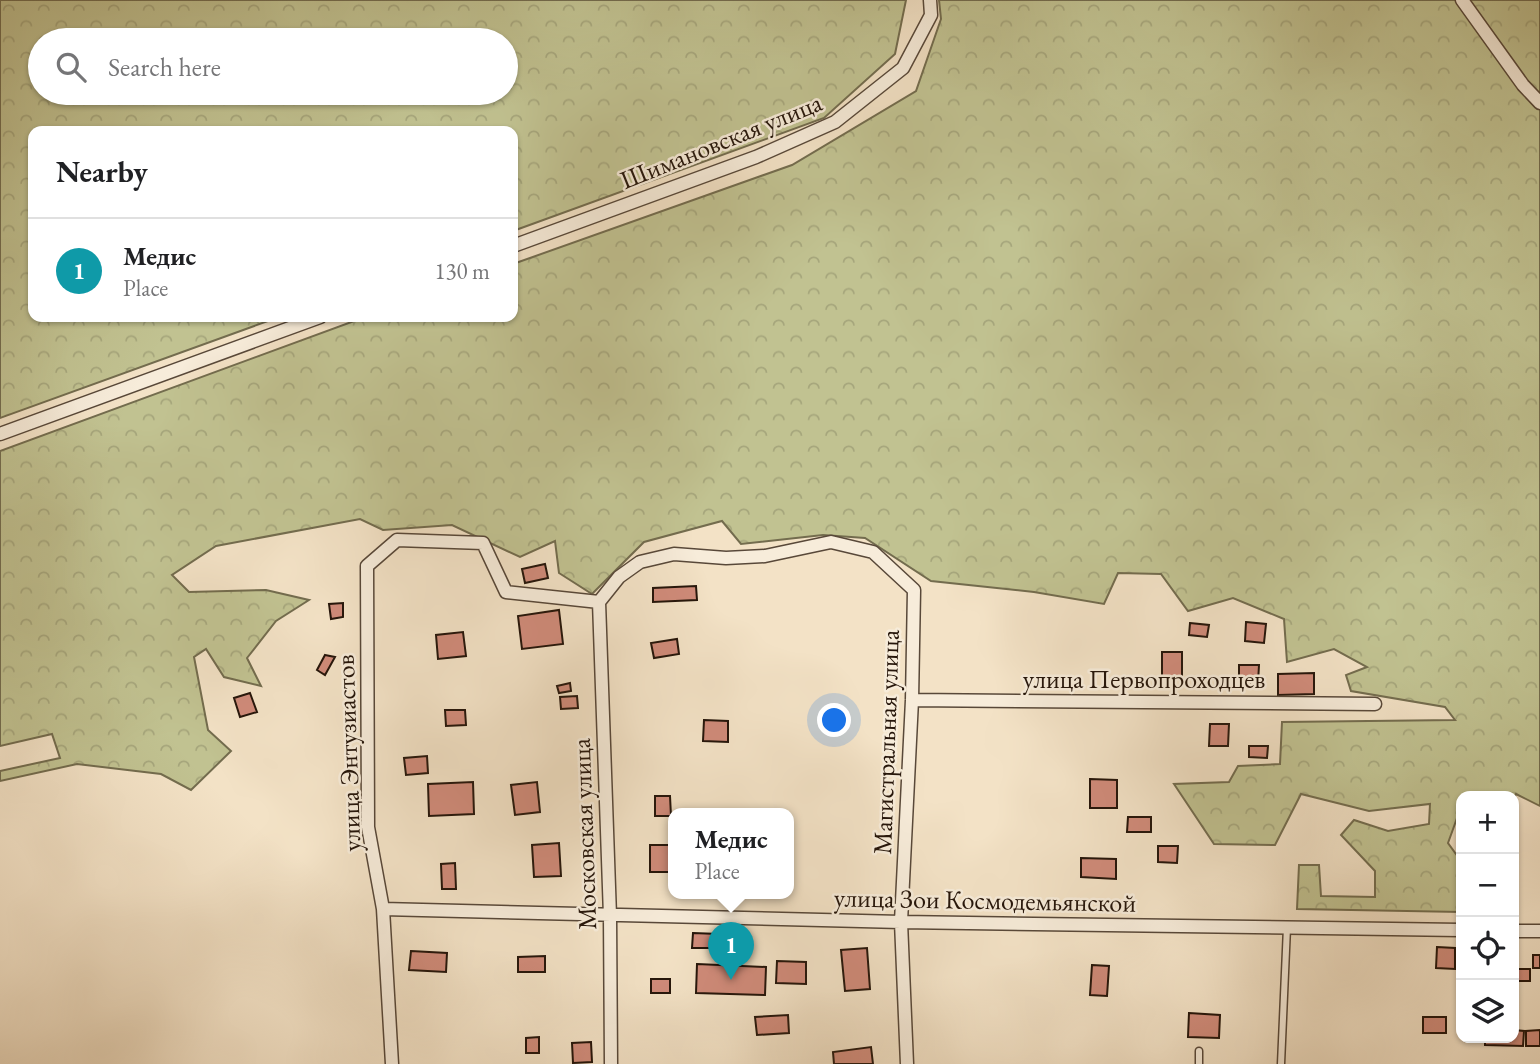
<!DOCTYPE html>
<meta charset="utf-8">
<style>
:root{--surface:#fff;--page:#f6f6f6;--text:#202124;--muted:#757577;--line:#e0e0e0;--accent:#2563eb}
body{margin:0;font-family:"EB Garamond",serif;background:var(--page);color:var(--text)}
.controls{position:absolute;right:21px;bottom:21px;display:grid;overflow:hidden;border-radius:14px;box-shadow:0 2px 5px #0004}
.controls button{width:63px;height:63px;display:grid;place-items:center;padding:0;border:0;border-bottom:2px solid var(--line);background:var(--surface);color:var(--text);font:35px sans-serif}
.you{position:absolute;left:835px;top:721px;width:24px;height:24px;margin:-18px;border:5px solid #fff;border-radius:50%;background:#1a73e8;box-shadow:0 0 0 10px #1a73e833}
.badge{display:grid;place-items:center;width:46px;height:46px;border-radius:50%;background:var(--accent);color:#fff;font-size:23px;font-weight:700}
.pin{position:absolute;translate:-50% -58px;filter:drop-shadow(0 2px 4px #0008)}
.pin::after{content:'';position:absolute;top:37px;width:24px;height:21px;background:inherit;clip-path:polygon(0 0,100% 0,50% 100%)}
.popup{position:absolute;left:668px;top:808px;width:126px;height:91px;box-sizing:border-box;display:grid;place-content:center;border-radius:14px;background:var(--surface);filter:drop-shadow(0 2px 5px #0005);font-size:23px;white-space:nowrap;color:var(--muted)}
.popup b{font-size:26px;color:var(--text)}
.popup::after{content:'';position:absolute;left:50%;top:100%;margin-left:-14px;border:14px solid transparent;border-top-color:var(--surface)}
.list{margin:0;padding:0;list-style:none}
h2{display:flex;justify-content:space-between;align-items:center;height:91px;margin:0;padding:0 28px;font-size:30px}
h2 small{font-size:23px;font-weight:400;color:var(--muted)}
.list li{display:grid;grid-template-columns:46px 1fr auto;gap:21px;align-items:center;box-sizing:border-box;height:105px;padding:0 28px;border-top:2px solid var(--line)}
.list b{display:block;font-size:26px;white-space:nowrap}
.list p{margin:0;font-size:23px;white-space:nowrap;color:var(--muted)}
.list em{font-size:23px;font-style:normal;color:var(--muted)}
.icon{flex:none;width:38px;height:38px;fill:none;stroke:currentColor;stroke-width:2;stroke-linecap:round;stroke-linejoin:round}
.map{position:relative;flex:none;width:1540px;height:1064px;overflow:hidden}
.search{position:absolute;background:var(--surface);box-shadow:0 2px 5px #0004;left:28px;top:28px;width:490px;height:77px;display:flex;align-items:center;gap:18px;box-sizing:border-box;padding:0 24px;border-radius:38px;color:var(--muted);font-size:26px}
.panel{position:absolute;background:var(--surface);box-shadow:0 2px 5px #0004;left:28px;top:126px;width:490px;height:196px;border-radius:14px}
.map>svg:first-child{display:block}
.forest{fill:url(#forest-crowns);stroke:#736c4e;stroke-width:2;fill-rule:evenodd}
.building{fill:#d08b7a;stroke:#25150a;stroke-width:2}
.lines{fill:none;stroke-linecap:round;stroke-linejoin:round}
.lane-casing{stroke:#584839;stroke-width:9}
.street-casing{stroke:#584839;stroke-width:15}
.lane{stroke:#f7ecda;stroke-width:6}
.street{stroke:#f7ecda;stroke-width:12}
.labels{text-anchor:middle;stroke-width:5;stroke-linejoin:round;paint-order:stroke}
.street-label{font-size:26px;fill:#25150a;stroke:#f7ecda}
</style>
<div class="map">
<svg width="1540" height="1064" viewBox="0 0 1540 1064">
<defs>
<pattern id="forest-crowns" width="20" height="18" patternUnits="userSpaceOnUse" patternTransform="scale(1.75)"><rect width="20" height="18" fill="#c1c291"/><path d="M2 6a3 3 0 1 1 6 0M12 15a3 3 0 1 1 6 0" fill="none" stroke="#a6a67c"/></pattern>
</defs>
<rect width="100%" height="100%" fill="#f3e2c6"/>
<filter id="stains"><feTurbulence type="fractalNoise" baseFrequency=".00286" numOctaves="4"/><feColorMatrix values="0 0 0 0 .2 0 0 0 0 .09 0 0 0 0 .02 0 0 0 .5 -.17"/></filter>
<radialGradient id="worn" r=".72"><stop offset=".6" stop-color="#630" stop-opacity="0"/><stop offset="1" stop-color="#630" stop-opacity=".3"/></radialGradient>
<path class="forest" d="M 0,0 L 906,0 L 895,54 L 824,118 L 513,231 L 513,131 L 33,131 L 33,317 L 279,317 L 0,418 ZM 40,40 L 506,40 L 506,93 L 40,93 Z
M 939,0 L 1540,0 L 1540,806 L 1516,794 L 1514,799 L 1514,796 L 1461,796 L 1461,807 L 1448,843 L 1461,861 L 1461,912 L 1297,909 L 1299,865 L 1319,865 L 1321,896 L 1375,897 L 1375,871 L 1341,835 L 1354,820 L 1388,831 L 1429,824 L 1430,804 L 1369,811 L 1301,794 L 1275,845 L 1214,844 L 1174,784 L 1229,782 L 1238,766 L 1280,764 L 1282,722 L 1455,720 L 1445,707 L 1351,691 L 1346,675 L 1367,667 L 1334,649 L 1287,662 L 1284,619 L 1233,598 L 1188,611 L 1161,574 L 1118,573 L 1104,604 L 1034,592 L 931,581 L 865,538 L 823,535 L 741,544 L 722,521 L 644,542 L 592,594 L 559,573 L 555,541 L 520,557 L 452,525 L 383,530 L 360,519 L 216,546 L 172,575 L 189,592 L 266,590 L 309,600 L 276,621 L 247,658 L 261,686 L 224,677 L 206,649 L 194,657 L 208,730 L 231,751 L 191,790 L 161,774 L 77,764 L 0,781 L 0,771 L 60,758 L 52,734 L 0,746 L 0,451 L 365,317 L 513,317 L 513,264 L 792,165 L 916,91 L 941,19 Z"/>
<path class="building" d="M 545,564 L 548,578 L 525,583 L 522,569 Z
M 696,586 L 697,600 L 653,602 L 653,588 Z
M 343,603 L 343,617 L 331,619 L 329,604 Z
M 559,610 L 563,644 L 522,649 L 518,616 Z
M 1246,622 L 1266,624 L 1264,643 L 1245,641 Z
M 1190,623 L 1209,625 L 1207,637 L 1189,635 Z
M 463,632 L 466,656 L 438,659 L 436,635 Z
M 677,639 L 679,654 L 654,658 L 651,643 Z
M 1162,652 L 1182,652 L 1182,676 L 1162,676 Z
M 325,655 L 335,657 L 325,675 L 317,670 Z
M 1239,665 L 1259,665 L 1258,683 L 1239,682 Z
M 1314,673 L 1314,694 L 1278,695 L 1278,674 Z
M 570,683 L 571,691 L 559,693 L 557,686 Z
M 250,693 L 257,712 L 240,717 L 234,698 Z
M 577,696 L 578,708 L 561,709 L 560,697 Z
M 445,710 L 465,710 L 466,725 L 446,726 Z
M 704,720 L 728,721 L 728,742 L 703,741 Z
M 1210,724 L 1229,724 L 1228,746 L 1209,746 Z
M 1249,746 L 1268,746 L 1267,758 L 1249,757 Z
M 427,756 L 428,773 L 406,775 L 404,758 Z
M 1090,779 L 1117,780 L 1117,808 L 1090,808 Z
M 473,782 L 474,814 L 429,816 L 428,784 Z
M 537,782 L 540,812 L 515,815 L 511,785 Z
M 655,796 L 670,796 L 671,816 L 655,816 Z
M 1128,817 L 1151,817 L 1151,832 L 1127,832 Z
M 559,843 L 561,876 L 534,877 L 532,845 Z
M 650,845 L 673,845 L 673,872 L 650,872 Z
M 1158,846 L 1178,846 L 1177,863 L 1158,862 Z
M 1081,858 L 1116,859 L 1116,879 L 1081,877 Z
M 455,863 L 456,889 L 442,889 L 441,864 Z
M 693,933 L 718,934 L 717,948 L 692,948 Z
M 1437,947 L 1455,948 L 1455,969 L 1436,968 Z
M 867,948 L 870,989 L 845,991 L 841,950 Z
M 411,951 L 447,953 L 446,972 L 409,970 Z
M 1533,955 L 1540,955 L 1540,968 L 1533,968 Z
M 545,956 L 545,972 L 518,972 L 518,957 Z
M 777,961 L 806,962 L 806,984 L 776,983 Z
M 697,964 L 766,967 L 765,995 L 696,993 Z
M 1092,965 L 1109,966 L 1107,996 L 1090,995 Z
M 1514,969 L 1530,969 L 1530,981 L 1514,981 Z
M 651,979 L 670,979 L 670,993 L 651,993 Z
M 1189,1013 L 1220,1015 L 1219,1038 L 1188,1037 Z
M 788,1015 L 789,1033 L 757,1035 L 755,1017 Z
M 1423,1017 L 1446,1017 L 1446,1033 L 1423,1033 Z
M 1514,1030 L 1524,1031 L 1523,1046 L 1485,1045 L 1485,1038 L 1514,1038 Z
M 1540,1030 L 1540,1046 L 1526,1046 L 1526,1031 Z
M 539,1037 L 539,1053 L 526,1053 L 526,1038 Z
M 591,1042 L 592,1062 L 573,1063 L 572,1043 Z
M 871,1047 L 873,1064 L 834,1064 L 833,1052 Z"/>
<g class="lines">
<g class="lane-casing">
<path id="lane" d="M 1199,1064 L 1199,1051
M 1281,1064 L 1287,927"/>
</g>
<g class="street-casing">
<path id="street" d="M 1462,0 L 1523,85 L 1540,103
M 513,246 L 756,157 L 835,122 L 903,68 L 931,15 L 930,0
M 0,434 L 320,317
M 599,602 L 610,916 L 611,1064
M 912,700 L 1375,704
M 383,909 L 901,922 L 1461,930
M 1514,931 L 1540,931
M 392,1064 L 383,909 L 368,827 L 367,566 L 397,540 L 483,543 L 506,592 L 599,602 L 619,577 L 640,562 L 674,554 L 726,558 L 765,556 L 831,542 L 873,552 L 914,590 L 912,700 L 901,922 L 907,1064"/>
</g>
<use href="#lane" class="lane"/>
<use href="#street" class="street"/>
</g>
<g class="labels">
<g class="street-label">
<text transform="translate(721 141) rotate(-22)" y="9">Шимановская улица</text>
<text x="1144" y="688">улица Первопроходцев</text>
<text transform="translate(886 742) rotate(-88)" y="9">Магистральная улица</text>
<text transform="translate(348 753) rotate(-92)" y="9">улица Энтузиастов</text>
<text transform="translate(584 834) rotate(-92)" y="9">Московская улица</text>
<text transform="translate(985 900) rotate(1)" y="9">улица Зои Космодемьянской</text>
</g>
</g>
<rect width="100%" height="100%" filter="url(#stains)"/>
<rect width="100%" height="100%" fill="url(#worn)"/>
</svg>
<div class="controls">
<button>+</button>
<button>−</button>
<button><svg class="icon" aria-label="locate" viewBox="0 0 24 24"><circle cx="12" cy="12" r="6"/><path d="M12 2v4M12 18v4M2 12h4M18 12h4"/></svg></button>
<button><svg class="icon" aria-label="layers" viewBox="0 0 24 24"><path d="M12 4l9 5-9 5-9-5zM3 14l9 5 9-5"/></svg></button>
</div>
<div class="you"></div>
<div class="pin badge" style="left:731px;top:980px;background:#0f9aa8">1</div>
<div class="popup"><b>Медис</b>Place</div>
<div class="search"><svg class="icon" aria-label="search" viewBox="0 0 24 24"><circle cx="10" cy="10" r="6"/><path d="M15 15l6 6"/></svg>Search here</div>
<section class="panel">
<h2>Nearby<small></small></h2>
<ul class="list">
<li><span class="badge" style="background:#0f9aa8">1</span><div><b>Медис</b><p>Place</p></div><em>130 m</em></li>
</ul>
</section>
</div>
